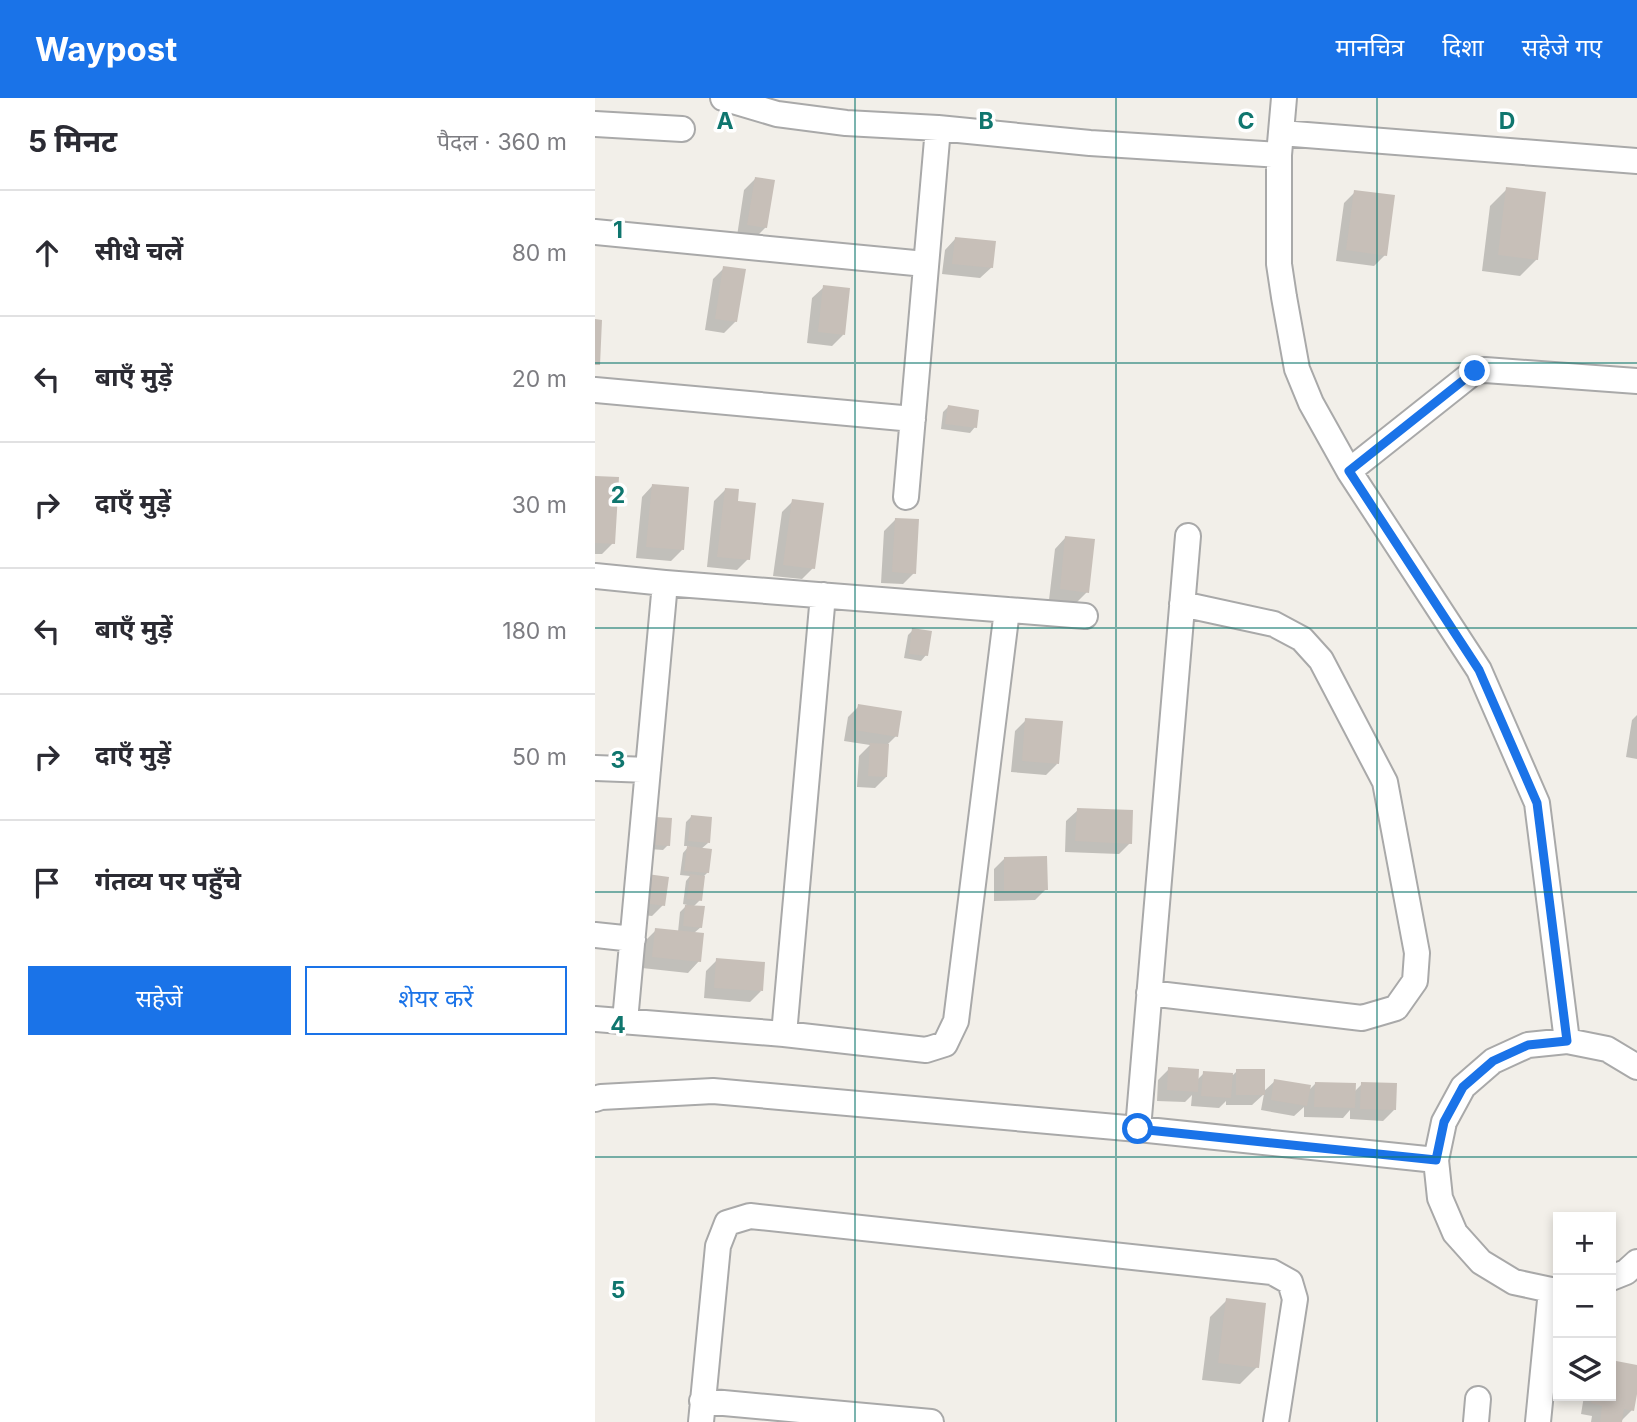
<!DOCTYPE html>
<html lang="hi">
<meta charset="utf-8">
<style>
:root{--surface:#fff;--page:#f7f7f7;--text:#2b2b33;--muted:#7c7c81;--line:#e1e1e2;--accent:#1a73e8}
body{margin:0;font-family:Inter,"Noto Sans Devanagari",sans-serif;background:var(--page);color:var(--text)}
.controls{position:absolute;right:21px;bottom:21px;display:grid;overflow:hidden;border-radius:0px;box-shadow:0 4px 10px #0003}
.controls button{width:63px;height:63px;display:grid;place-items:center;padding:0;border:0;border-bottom:2px solid var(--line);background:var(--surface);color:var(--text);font:35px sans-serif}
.stop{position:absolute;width:21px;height:21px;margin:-16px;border:5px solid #1a73e8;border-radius:50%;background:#fff}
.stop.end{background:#1a73e8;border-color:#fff;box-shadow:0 2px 7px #0008}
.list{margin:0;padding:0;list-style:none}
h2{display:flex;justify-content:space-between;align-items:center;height:91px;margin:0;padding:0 28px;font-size:30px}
h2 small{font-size:23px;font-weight:400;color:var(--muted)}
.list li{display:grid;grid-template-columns:46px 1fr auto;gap:21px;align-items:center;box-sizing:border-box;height:126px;padding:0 28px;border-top:2px solid var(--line)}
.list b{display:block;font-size:26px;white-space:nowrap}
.list em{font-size:23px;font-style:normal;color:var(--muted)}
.actions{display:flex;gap:14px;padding:21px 28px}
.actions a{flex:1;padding:16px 0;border:2px solid var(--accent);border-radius:0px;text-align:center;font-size:24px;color:var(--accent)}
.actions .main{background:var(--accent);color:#fff}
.icon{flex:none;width:38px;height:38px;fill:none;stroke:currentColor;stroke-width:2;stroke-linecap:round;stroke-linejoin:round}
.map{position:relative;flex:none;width:1042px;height:1324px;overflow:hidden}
header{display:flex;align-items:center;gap:42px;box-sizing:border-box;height:98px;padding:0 35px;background:var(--accent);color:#fff}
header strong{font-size:33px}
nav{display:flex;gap:38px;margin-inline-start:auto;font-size:24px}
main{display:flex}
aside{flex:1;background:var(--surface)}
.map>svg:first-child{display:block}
.shadow{fill:#0003}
.building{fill:#c7bfb8}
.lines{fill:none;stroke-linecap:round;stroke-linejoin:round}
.street-casing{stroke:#a9a9a9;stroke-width:28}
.street{stroke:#fff;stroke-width:24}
.route{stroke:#1a73e8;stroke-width:9}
.grid{fill:none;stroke:#0f766e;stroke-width:2;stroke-opacity:0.55}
.grid-label{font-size:23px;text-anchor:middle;font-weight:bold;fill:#0f766e;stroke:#fff;stroke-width:7;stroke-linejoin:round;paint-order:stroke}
</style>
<header>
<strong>Waypost</strong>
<nav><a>मानचित्र</a><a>दिशा</a><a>सहेजे गए</a></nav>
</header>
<main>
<aside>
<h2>5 मिनट<small>पैदल · 360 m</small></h2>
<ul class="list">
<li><svg class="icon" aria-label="ahead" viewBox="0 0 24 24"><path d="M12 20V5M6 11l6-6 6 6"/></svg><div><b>सीधे चलें</b></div><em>80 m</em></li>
<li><svg class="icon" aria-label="left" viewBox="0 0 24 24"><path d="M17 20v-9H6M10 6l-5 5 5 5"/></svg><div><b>बाएँ मुड़ें</b></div><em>20 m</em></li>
<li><svg class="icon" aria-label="right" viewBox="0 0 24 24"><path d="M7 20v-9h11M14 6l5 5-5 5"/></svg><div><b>दाएँ मुड़ें</b></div><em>30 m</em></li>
<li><svg class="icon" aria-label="left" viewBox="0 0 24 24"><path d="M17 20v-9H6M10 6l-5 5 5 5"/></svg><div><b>बाएँ मुड़ें</b></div><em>180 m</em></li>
<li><svg class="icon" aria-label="right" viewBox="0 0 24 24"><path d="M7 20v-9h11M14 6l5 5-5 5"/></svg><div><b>दाएँ मुड़ें</b></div><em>50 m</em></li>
<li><svg class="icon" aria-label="arrive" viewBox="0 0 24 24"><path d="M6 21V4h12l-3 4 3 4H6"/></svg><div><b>गंतव्य पर पहुँचे</b></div></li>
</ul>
<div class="actions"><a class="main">सहेजें</a><a>शेयर करें</a></div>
</aside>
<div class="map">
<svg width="1042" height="1324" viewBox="0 0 1042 1324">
<rect width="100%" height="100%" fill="#f2efe9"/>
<path class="shadow" d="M 160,81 L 171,129 L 160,140 L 142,138 L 149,92 Z
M 912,91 L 942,161 L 925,178 L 887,173 L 895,108 Z
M 760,94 L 790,157 L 779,168 L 741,163 L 749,105 Z
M 361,140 L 397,169 L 385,180 L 347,176 L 350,152 Z
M 129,170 L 141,223 L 129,235 L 110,232 L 118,181 Z
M 229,189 L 248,237 L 237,248 L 212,245 L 217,200 Z
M 353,309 L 380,329 L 375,335 L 346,331 L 348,314 Z
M 0,380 L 18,445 L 7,456 L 0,456 Z
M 58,387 L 87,452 L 76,463 L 41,460 L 47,399 Z
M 130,392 L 141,405 L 153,461 L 142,472 L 112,469 L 119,403 Z
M 198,403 L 218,470 L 207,481 L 178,478 L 187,414 Z
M 300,422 L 319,475 L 308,486 L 286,485 L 289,433 Z
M 471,439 L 492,494 L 481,505 L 454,502 L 460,451 Z
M 318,532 L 331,557 L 326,563 L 309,560 L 313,537 Z
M 264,608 L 301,638 L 293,646 L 291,679 L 280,690 L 262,689 L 264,658 L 275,647 L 249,643 L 253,619 Z
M 1042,617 L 1042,661 L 1031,659 L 1037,622 Z
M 431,622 L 462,666 L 451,677 L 416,674 L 420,633 Z
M 483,712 L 535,745 L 524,756 L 470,754 L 471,723 Z
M 96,719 L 113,745 L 106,751 L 113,774 L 108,779 L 105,802 L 98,809 L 106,829 L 99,835 L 104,863 L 93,875 L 47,870 L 50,843 L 61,832 L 83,834 L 85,814 L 92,807 L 88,806 L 91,783 L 95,778 L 85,777 L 88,755 L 94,748 L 89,748 L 91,724 Z
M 61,720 L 73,747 L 68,752 L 54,751 L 56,726 Z
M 410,760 L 451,791 L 440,802 L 399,803 L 399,771 Z
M 42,789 L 68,807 L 57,818 L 38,816 Z
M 122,862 L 166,893 L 155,904 L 109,900 L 111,873 Z
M 574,971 L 602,982 L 609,975 L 638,977 L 642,973 L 668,994 L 680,983 L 713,993 L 720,986 L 759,994 L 767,986 L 799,1012 L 788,1023 L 755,1021 L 755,1012 L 748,1020 L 709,1019 L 709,1009 L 699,1018 L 666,1012 L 669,996 L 657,1007 L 631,1007 L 631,1003 L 624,1010 L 596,1008 L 597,997 L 590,1004 L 562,1003 L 563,982 Z
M 632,1202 L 662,1269 L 645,1286 L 607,1282 L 615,1219 Z
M 1016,1264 L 1042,1269 L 1042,1286 L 1037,1312 L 1025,1324 L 996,1324 L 997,1318 L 986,1316 L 989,1298 L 1016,1298 Z"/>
<path class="building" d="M 160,79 L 180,82 L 172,130 L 152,127 Z
M 911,89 L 951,94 L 943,162 L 903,157 Z
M 759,92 L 800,97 L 792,158 L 751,152 Z
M 360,139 L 401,143 L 398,170 L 357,166 Z
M 128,168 L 151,171 L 142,224 L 120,221 Z
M 228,187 L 255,190 L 250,237 L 223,234 Z
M 0,221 L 7,222 L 5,267 L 0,267 Z
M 353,307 L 384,312 L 382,330 L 350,326 Z
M 0,378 L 24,379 L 20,446 L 0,445 Z
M 57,386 L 94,389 L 89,452 L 51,449 Z
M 130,390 L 144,391 L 143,403 L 161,405 L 155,462 L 122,459 Z
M 197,401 L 229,405 L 220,471 L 188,467 Z
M 300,420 L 324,421 L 321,476 L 297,474 Z
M 470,438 L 500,441 L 494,495 L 465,491 Z
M 317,530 L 337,533 L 333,558 L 314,556 Z
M 263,606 L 307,613 L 303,639 L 259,632 Z
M 430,620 L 468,623 L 464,666 L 427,663 Z
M 275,645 L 294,646 L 292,679 L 273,678 Z
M 482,710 L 538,712 L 537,746 L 480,743 Z
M 96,717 L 117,719 L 115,745 L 93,743 Z
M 61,719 L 77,720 L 75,748 L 59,747 Z
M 92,748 L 117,751 L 114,775 L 89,773 Z
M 452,758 L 453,792 L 409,793 L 409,759 Z
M 52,776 L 74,779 L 70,808 L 48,805 Z
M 95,776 L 110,778 L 107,803 L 92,801 Z
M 90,807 L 110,808 L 107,830 L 88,828 Z
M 60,830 L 109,835 L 106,864 L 57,859 Z
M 121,860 L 170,864 L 168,893 L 119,890 Z
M 573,969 L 604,971 L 603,994 L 572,992 Z
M 641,971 L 670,971 L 670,997 L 641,997 Z
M 608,973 L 638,975 L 636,1000 L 606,998 Z
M 679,981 L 716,987 L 712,1008 L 676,1002 Z
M 720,984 L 761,985 L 760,1010 L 719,1009 Z
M 766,984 L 802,985 L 801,1012 L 765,1011 Z
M 631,1200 L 671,1205 L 664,1270 L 623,1265 Z
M 1016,1262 L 1042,1267 L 1042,1296 L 1039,1313 L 1029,1311 L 1027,1324 L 1005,1324 L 1007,1308 L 996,1305 L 998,1298 L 1016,1298 Z"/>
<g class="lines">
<g class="street-casing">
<path id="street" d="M 128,0 L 182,16 L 251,25 L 343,30 L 495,45 L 684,57
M 689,0 L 684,57 L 684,166 L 689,199 L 702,271 L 716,305 L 754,373 L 884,572 L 942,705 L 972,943
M 0,26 L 87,31
M 686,35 L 1042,63
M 0,134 L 330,166
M 0,292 L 318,321
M 754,373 L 880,273 L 890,272 L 1042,283
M 311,399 L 343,30
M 0,478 L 70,485 L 490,518
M 0,670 L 53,672
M 0,837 L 38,841
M 554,895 L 767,920 L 801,910 L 820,883 L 822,855 L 790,684 L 726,562 L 707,541 L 679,526 L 587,506
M 0,921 L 189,936 L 331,952 L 350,946 L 361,923 L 412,512
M 30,923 L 70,485
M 189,936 L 228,497
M 0,1001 L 6,999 L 118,993 L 543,1031 L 841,1062
M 543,1031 L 593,438
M 1016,1180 L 1031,1174 L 1042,1164
M 963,1192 L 956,1192 L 919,1184 L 886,1164 L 860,1135 L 845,1100 L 841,1062 L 849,1024 L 868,989 L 898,963 L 933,947 L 972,943 L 1012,951 L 1042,969
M 107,1303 L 336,1324
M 106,1324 L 123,1148 L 132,1125 L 155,1118 L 677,1174 L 695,1184 L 700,1201 L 681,1324
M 881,1324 L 883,1301
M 943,1324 L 956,1192"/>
</g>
<use href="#street" class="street"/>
</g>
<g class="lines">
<path class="route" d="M 543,1031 L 841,1062 L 849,1024 L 868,989 L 898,963 L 933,947 L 972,943 L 942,705 L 884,572 L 754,373 L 880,273"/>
</g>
<path class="grid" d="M 260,0 L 260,1324M 521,0 L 521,1324M 782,0 L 782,1324M 0,265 L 1042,265M 0,530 L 1042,530M 0,794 L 1042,794M 0,1059 L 1042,1059"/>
<g class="grid-label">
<text x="130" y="31">A</text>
<text x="391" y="31">B</text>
<text x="651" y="31">C</text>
<text x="912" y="31">D</text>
<text x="23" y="140">1</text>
<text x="23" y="405">2</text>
<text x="23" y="670">3</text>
<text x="23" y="935">4</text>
<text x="23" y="1200">5</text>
</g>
</svg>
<div class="controls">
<button>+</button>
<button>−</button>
<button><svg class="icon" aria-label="layers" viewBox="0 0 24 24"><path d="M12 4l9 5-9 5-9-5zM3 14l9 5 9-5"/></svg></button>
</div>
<div class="stop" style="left:543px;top:1031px"></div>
<div class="stop end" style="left:880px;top:273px"></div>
</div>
</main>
